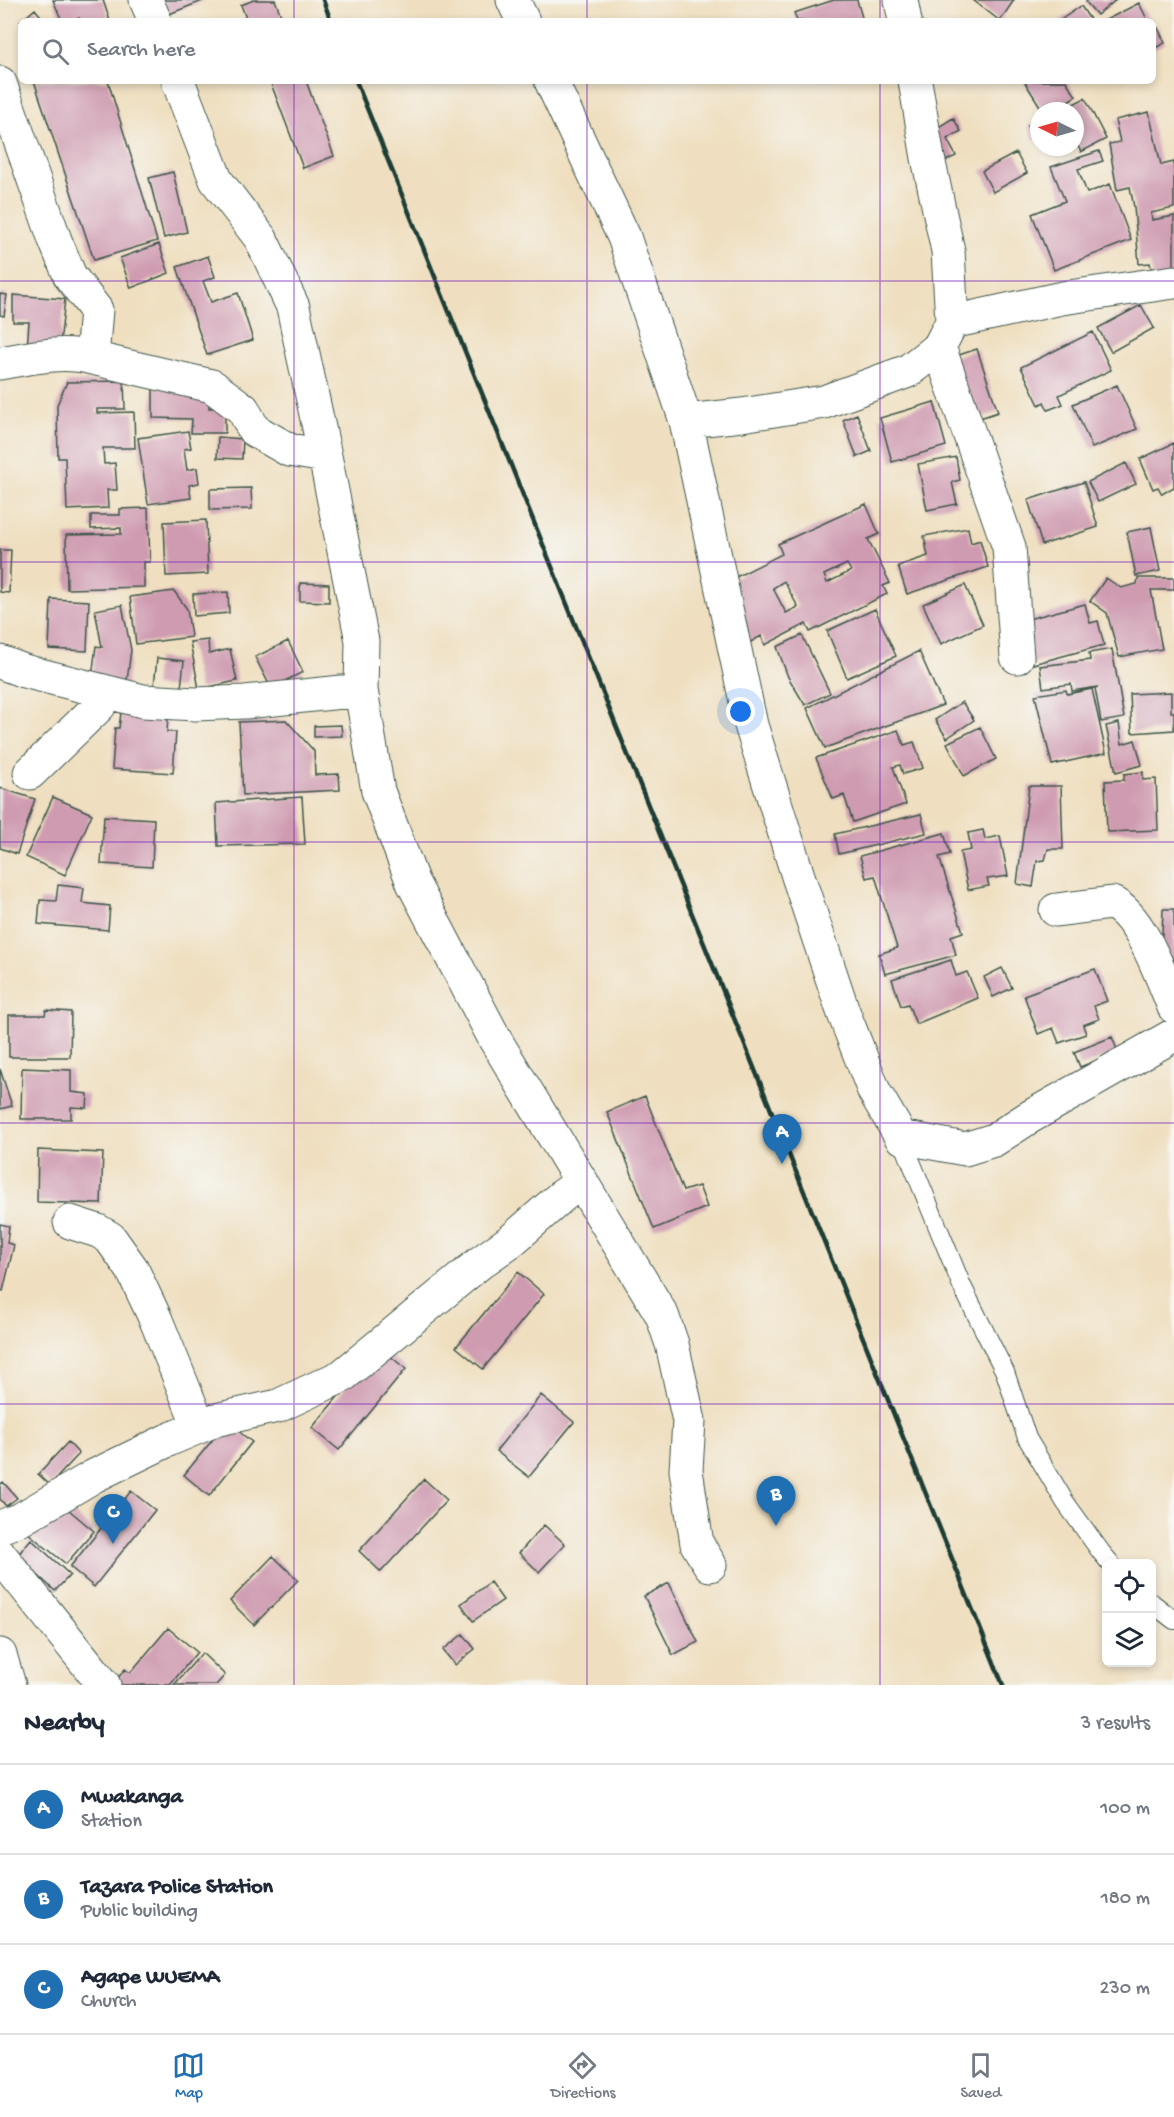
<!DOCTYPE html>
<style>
:root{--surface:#fff;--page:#f2f2f3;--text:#1f2937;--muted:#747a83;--line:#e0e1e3;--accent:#1f6fb2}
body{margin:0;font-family:"Gochi Hand",sans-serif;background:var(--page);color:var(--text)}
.controls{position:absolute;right:18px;bottom:18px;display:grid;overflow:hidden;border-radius:9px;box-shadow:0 3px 9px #0003}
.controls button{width:54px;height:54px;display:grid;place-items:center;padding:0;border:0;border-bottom:2px solid var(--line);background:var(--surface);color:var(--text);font:30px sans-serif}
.compass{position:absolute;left:1030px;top:102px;width:54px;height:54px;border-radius:50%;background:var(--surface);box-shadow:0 3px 9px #0003;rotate:275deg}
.you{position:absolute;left:741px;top:712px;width:21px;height:21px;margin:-15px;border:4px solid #fff;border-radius:50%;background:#1a73e8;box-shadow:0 0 0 9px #1a73e833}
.badge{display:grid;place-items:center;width:39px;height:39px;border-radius:50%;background:var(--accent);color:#fff;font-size:20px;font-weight:700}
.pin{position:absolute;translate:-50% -50px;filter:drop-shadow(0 2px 3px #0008)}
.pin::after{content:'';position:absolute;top:32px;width:21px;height:18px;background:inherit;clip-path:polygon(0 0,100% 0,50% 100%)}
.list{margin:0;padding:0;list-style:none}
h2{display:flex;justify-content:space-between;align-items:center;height:78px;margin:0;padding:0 24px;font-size:26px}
h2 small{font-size:20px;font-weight:400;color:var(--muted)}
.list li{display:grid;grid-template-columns:39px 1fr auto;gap:18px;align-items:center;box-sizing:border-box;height:90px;padding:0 24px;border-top:2px solid var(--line)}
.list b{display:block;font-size:22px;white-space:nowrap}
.list p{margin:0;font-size:20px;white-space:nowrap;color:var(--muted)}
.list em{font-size:20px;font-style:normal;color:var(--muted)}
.icon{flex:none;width:33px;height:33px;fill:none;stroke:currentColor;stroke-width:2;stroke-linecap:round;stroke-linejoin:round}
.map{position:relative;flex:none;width:1174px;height:1685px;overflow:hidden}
.search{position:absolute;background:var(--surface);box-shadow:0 3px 9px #0003;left:18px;right:18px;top:18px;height:66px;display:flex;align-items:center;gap:15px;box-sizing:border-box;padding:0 21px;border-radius:9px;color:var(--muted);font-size:22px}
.sheet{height:348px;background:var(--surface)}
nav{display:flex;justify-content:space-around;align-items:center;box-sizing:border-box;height:84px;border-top:2px solid var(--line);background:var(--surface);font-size:16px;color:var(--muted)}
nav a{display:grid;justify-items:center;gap:3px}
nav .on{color:var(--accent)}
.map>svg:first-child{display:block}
.building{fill:#cf9bb1;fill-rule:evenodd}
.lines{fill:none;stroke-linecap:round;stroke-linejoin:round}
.lane-casing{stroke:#3e5549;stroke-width:20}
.street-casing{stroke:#3e5549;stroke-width:35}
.lane{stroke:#fff;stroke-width:18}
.street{stroke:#fff;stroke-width:33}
.rail{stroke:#1f3d34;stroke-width:4.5}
.grid{fill:none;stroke:#7b2cbf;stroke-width:1.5;stroke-opacity:0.55}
</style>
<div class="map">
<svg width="1174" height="1685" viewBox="0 0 1174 1685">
<rect width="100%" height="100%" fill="#f6f6f2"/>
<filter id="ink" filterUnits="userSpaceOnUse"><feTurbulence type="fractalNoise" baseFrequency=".0167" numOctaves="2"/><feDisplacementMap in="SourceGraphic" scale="12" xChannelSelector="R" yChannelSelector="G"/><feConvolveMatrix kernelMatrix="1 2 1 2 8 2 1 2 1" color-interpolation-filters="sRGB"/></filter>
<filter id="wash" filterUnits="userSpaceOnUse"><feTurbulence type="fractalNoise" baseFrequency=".008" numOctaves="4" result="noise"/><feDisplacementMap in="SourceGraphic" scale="24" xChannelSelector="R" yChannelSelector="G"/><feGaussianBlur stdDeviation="1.35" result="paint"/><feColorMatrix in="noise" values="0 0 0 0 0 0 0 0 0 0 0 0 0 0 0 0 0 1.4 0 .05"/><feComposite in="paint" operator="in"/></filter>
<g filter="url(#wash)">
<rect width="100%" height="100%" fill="#efdfc0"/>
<g id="blocks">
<path class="building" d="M 53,0 L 103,0 L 110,21 L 80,21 L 79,18 L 71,21 L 62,21 Z
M 163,0 L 205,0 L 169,14 Z
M 254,0 L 275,0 L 283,21 L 247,21 L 241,5 Z
M 834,0 L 857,0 L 863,21 L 797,21 L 794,13 Z
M 973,0 L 1014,0 L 1000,21 Z
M 1088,0 L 1116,0 L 1097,15 L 1086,2 Z
M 1139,3 L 1148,21 L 1104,21 Z
M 1081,6 L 1091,21 L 1059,21 Z
M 35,9 L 45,21 L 21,21 Z
M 1158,28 L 1165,43 L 1153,49 L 1153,30 Z
M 34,81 L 108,81 L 157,241 L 94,260 Z
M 270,81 L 306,81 L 334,156 L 303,168 Z
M 1024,81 L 1066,81 L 1076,96 L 1053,111 L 1043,111 Z
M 1085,98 L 1106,139 L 1081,152 L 1075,140 L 1075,111 L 1060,111 Z
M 1149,112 L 1161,165 L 1174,162 L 1174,208 L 1151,213 L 1152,220 L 1174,216 L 1174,278 L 1155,283 L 1150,263 L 1139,264 L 1134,207 L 1130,187 L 1117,190 L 1109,144 L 1120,142 L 1115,120 Z
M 953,118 L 961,131 L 947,139 L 956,156 L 939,164 L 929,133 Z
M 1039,121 L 1039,137 L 1034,140 L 1028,126 Z
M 1099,151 L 1103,161 L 1078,169 L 1087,193 L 1110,184 L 1131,240 L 1054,270 L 1032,214 L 1065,201 L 1051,167 Z
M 1016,153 L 1027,173 L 993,192 L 982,171 Z
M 173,172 L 187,232 L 164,238 L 149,178 Z
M 159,244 L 169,273 L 131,288 L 120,258 Z
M 208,256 L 215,277 L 203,281 L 211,302 L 238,293 L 253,340 L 207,355 L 177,267 Z
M 0,294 L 7,295 L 4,316 L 0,315 Z
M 13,295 L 65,299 L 59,353 L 27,349 L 29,322 L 13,322 Z
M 1141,305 L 1154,328 L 1111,352 L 1098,328 Z
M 1093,332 L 1111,370 L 1059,395 L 1063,404 L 1048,410 L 1044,402 L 1039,405 L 1021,367 Z
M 977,349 L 998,412 L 971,421 L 950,358 Z
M 124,381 L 125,409 L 97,409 L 97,413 L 134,412 L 135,448 L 103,448 L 104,464 L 115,463 L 117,490 L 107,490 L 108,508 L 67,510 L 65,458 L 58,458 L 57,405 L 67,382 Z
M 1117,385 L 1137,429 L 1092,448 L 1073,404 Z
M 153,388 L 209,389 L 209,408 L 225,408 L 225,433 L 191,433 L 192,419 L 153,418 Z
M 934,402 L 946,446 L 892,462 L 880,418 Z
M 857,414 L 871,451 L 857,457 L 843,420 Z
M 188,431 L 191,448 L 184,449 L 187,470 L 197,468 L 199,483 L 189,485 L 191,498 L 148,504 L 138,438 Z
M 218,437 L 243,439 L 242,459 L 217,458 Z
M 1174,443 L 1174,487 L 1162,494 L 1158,487 L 1153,489 L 1140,459 Z
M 956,457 L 960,480 L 952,482 L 957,504 L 927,510 L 918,464 Z
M 1126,463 L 1136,484 L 1098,502 L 1088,482 Z
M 1084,482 L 1098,527 L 1042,545 L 1028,500 Z
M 251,488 L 252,509 L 210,510 L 210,489 Z
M 866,504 L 879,534 L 868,539 L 890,583 L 883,586 L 887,594 L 810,632 L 806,624 L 765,645 L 761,636 L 749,643 L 734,573 L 736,577 L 782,554 L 778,544 ZM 847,564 L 851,571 L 827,583 L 824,575 ZM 784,581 L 798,607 L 786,613 L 773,588 Z
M 148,508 L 150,562 L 144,562 L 144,587 L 67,589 L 66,535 L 121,534 L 121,528 L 91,529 L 91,515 L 120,515 L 120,509 Z
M 206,520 L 208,574 L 166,576 L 164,522 Z
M 1151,527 L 1160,571 L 1136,576 L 1127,532 Z
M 968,528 L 971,543 L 980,540 L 988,567 L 907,594 L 898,566 L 928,556 L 924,536 Z
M 0,550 L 11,550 L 9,593 L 0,592 Z
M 1106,578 L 1121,588 L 1137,584 L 1138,578 L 1174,578 L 1174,590 L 1151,590 L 1162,649 L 1119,657 L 1107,613 L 1090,601 Z
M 300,583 L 329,584 L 329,602 L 300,601 Z
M 965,585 L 983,625 L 941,644 L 923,604 Z
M 174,591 L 187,609 L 191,637 L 136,644 L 130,597 Z
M 228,592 L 229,613 L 194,616 L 193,594 Z
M 51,599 L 89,601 L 87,651 L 49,649 Z
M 1085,604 L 1090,623 L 1098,621 L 1104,645 L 1033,664 L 1029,647 L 1017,622 Z
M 122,605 L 131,650 L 126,688 L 91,684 L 96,646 L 102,647 L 95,610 Z
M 875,609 L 896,656 L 847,678 L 827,631 Z
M 802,635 L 830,693 L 805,705 L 788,677 L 777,647 Z
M 208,640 L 209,654 L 230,649 L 237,681 L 199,689 L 190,642 Z
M 288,641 L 303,672 L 271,688 L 255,657 Z
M 1112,649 L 1124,718 L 1101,722 L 1095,688 L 1098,687 L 1072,691 L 1071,684 L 1043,688 L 1040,666 L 1090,660 L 1089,653 Z
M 919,651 L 943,705 L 825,748 L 807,708 Z
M 157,658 L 184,661 L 181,688 L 154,686 Z
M 1092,689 L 1106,753 L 1052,765 L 1035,695 L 1066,690 L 1067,694 Z
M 1171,692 L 1171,712 L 1174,712 L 1174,730 L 1132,733 L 1130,694 Z
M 962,702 L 974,720 L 947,738 L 935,720 Z
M 121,713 L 168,717 L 167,732 L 176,732 L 173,773 L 112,769 L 115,728 L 119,728 Z
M 286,720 L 314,751 L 315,775 L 339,774 L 340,790 L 243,795 L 239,722 Z
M 1119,723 L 1122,744 L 1135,740 L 1142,765 L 1116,772 L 1106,726 Z
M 341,725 L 342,736 L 314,737 L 314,726 Z
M 980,727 L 996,759 L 964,776 L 947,743 Z
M 898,730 L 904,745 L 914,742 L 923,768 L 903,774 L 900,765 L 893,767 L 906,804 L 853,822 L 844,795 L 833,799 L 816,758 Z
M 1143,772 L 1143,780 L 1156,779 L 1158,830 L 1107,832 L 1105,781 L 1124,780 L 1124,774 Z
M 1029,786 L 1061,786 L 1063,849 L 1048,849 L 1045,860 L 1037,861 L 1033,887 L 1017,884 Z
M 0,788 L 35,799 L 17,854 L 0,848 Z
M 53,797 L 92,814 L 65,875 L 26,857 Z
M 302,797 L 305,844 L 218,846 L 216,803 Z
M 921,814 L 926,833 L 839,854 L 835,834 Z
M 104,816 L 154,819 L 152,867 L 101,864 Z
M 983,830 L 985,839 L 1000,836 L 1008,876 L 987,879 L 989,886 L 968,890 L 960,852 L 971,850 L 968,833 Z
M 944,833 L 950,854 L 939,857 L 963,932 L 951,936 L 956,955 L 885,974 L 879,954 L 897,948 L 875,876 L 866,878 L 860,856 Z
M 58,885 L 84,888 L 82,903 L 110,906 L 108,930 L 38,924 L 40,900 L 56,901 Z
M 1163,909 L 1174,909 L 1174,962 L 1161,961 Z
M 951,960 L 956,976 L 967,972 L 978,998 L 916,1024 L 908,1004 L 901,1006 L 892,979 Z
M 1002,968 L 1012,988 L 993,997 L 984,977 Z
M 1095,969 L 1107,1001 L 1094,1006 L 1099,1019 L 1083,1025 L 1086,1034 L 1059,1043 L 1053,1028 L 1038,1034 L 1024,995 Z
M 46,1010 L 71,1012 L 70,1057 L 9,1057 L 9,1015 L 45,1015 Z
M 1112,1037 L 1118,1052 L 1080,1067 L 1074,1052 Z
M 22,1068 L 71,1070 L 71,1092 L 88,1094 L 87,1108 L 71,1107 L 71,1119 L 21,1119 Z
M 0,1069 L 12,1106 L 0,1109 Z
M 645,1096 L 683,1191 L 699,1186 L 707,1207 L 654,1229 L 607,1112 Z
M 38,1150 L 103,1153 L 101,1204 L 37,1202 Z
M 0,1224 L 9,1226 L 7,1243 L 14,1245 L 3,1291 L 0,1290 Z
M 518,1272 L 544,1294 L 483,1369 L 456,1347 Z
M 379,1347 L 406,1369 L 339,1450 L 312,1428 Z
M 541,1395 L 574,1422 L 529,1477 L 496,1451 Z
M 227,1422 L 252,1442 L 209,1496 L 184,1475 Z
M 68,1442 L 79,1454 L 50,1485 L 38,1474 Z
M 424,1479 L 447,1500 L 381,1572 L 359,1551 Z
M 3,1482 L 17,1498 L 6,1506 L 0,1499 L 0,1485 Z
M 131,1491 L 155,1510 L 94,1587 L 70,1567 Z
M 56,1499 L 94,1531 L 66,1564 L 28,1533 Z
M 544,1525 L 565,1544 L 539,1572 L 519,1553 Z
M 31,1539 L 70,1575 L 55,1591 L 17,1556 Z
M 273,1556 L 298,1580 L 254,1625 L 230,1601 Z
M 490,1582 L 503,1600 L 473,1621 L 461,1604 Z
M 669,1583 L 698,1642 L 673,1655 L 644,1596 Z
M 168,1628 L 197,1652 L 170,1685 L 117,1685 L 114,1683 L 125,1669 L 130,1673 Z
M 463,1634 L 475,1649 L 455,1665 L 443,1650 Z
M 202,1653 L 225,1675 L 216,1685 L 174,1685 Z"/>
</g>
</g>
<g filter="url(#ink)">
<use href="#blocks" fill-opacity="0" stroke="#3e5549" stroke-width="1.5"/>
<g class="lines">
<g class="lane-casing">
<path id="lane" d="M 901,1137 L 962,1286 L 1005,1372 L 1027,1438 L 1065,1502 L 1101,1552 L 1111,1564
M 1152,1603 L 1174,1620"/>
</g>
<g class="street-casing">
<path id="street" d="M 146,0 L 155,21
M 513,0 L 523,21
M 901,0 L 905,21
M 178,81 L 216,180 L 261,239 L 293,307 L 325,456 L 362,641 L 361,690 L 378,791 L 413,883 L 496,1041 L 662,1315 L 672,1344 L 689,1421 L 686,1470 L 697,1544 L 710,1565
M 551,81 L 624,237 L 686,421 L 751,725 L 798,876 L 843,1011 L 874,1091 L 901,1137 L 965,1149 L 994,1140 L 1028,1118 L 1174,1035
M 0,83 L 55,240 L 70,276 L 96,310 L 92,358 L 212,386 L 243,409 L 254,430 L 289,450 L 325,456
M 952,322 L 1062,298 L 1174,282
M 939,347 L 1009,547 L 1017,657
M 0,363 C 30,358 61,350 92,358
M 686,421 L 742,415 L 824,402 L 908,371 L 939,347 L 952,322 L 948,251 L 928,158 L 915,81
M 0,662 L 24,671 L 143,701 L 195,704 L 245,702 L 361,690
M 30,773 L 99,706 L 101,691
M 1056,910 L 1112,903 C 1141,916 1162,978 1174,1007
M 70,1222 L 98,1231 L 110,1238 L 132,1269 L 156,1320 L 199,1426
M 0,1527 L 21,1519 L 94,1476 L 168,1440 L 215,1420 L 278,1406 L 342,1376 L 481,1262 L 512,1240 L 562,1196 L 582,1182
M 0,1555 L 104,1685
M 0,1655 L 9,1685"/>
</g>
<use href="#lane" class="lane"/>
<use href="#street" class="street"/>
<path class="rail" d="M 323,0 L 331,21
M 356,81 L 1003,1685"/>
</g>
</g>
<path class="grid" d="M 294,0 L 294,21M 587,0 L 587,21M 880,0 L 880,21M 294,81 L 294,1685M 587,81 L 587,1685M 880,81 L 880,1685M 0,281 L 1174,281M 0,562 L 1174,562M 0,842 L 1174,842M 0,1123 L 1174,1123M 0,1404 L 1174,1404"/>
</svg>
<div class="controls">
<button><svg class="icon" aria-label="locate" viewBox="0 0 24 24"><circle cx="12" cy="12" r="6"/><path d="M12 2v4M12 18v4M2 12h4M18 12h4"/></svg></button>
<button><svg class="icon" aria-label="layers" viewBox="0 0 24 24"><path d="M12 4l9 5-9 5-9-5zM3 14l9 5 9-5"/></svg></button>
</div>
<svg class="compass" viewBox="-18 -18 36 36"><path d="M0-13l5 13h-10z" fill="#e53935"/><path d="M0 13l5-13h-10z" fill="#747a83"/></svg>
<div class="you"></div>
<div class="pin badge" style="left:782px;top:1164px">A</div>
<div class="pin badge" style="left:776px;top:1526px">B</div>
<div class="pin badge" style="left:113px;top:1544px">C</div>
<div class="search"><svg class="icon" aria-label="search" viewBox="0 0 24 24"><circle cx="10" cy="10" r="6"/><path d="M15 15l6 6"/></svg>Search here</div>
</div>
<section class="sheet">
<h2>Nearby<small>3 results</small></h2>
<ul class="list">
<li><span class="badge">A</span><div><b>Mwakanga</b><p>Station</p></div><em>100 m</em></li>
<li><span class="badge">B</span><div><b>Tazara Police Station</b><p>Public building</p></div><em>180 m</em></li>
<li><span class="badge">C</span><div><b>Agape WUEMA</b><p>Church</p></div><em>230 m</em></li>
</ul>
</section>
<nav>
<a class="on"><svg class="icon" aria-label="map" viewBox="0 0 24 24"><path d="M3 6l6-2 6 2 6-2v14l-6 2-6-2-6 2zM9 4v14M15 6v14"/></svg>Map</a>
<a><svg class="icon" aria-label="directions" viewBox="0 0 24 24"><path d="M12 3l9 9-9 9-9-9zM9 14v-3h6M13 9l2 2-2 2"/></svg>Directions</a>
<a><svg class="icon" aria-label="saved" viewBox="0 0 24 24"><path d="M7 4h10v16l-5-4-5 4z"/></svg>Saved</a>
</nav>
